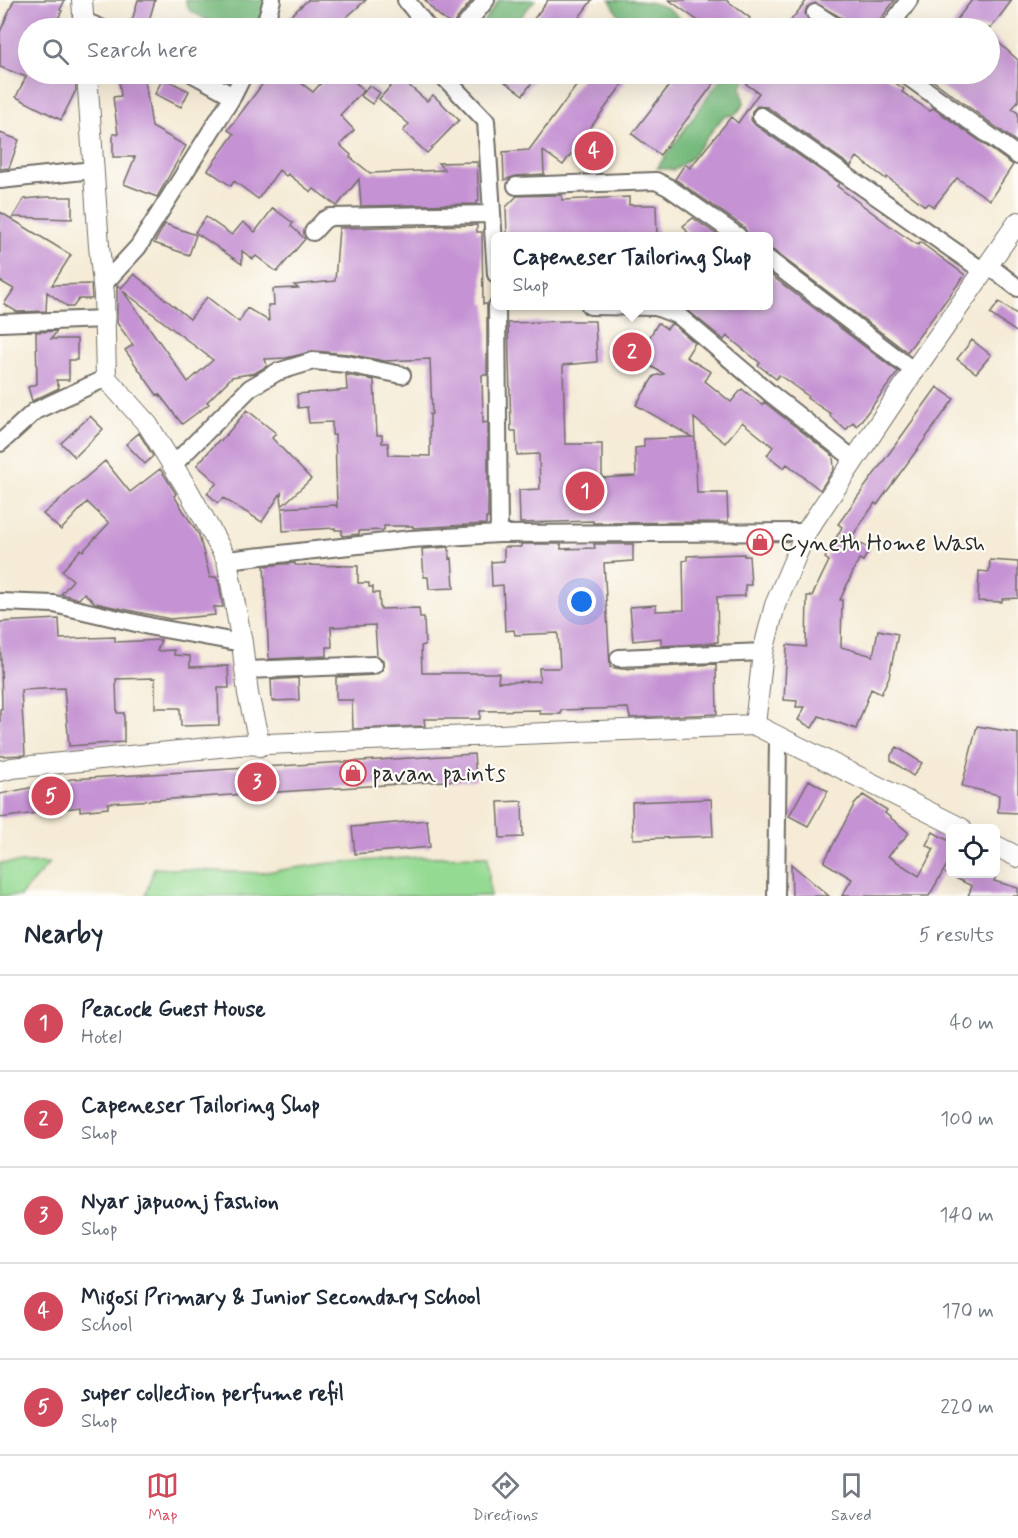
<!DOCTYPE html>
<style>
:root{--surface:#fff;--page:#f2f2f3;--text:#1f2937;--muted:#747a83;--line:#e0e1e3;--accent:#d1495b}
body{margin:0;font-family:Mynerve,sans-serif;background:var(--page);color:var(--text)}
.controls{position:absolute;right:18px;bottom:18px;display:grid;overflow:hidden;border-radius:9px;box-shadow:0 6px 24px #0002}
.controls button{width:54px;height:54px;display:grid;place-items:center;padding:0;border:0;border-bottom:2px solid var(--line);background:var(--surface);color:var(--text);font:30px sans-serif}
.you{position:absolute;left:582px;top:602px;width:21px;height:21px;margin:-15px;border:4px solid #fff;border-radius:50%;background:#1a73e8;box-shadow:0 0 0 9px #1a73e833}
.badge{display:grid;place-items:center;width:39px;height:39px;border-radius:50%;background:var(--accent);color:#fff;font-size:20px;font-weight:700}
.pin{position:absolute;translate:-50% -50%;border:3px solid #fff;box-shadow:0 2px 6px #0006}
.popup{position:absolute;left:491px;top:232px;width:282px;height:78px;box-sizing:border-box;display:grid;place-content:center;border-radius:9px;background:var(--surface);filter:drop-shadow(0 2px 4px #0005);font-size:20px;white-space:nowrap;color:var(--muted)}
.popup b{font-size:22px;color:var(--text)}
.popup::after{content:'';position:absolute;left:50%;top:100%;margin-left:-12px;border:12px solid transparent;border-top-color:var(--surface)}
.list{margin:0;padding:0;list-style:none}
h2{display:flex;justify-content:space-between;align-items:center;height:78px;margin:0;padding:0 24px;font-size:26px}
h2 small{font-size:20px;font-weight:400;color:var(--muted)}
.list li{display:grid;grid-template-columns:39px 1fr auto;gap:18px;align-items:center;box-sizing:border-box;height:96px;padding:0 24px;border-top:2px solid var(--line)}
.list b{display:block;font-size:22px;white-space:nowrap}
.list p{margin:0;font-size:20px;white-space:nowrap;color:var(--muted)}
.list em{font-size:20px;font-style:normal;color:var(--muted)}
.icon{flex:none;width:33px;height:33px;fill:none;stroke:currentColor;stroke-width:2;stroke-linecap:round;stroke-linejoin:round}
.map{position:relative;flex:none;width:1018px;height:896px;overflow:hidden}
.search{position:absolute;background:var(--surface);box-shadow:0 6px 24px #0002;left:18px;right:18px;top:18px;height:66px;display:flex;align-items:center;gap:15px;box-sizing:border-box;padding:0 21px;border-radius:33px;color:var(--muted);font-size:22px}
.sheet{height:558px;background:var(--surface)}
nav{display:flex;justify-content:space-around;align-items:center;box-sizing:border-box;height:84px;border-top:2px solid var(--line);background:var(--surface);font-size:16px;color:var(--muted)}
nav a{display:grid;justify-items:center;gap:3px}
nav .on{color:var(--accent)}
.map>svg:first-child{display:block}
.green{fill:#94da93;stroke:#60825f;stroke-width:1.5}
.forest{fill:#77ba7d;stroke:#517254;stroke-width:1.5}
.building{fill:#c592d3;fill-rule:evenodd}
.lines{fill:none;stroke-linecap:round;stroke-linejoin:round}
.minor-casing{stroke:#726e67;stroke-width:20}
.tertiary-casing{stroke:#726e67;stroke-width:22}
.minor{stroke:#fff;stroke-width:16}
.tertiary{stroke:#fff;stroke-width:20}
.labels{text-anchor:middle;stroke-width:4.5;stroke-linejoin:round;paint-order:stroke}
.poi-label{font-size:24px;fill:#2b2b2b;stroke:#fdfcf7;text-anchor:start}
</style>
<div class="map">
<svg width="1018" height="896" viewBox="0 0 1018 896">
<rect width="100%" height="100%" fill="#fdfcf7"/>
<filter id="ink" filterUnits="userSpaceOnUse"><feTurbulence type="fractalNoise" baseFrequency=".0167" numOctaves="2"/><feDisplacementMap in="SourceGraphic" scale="12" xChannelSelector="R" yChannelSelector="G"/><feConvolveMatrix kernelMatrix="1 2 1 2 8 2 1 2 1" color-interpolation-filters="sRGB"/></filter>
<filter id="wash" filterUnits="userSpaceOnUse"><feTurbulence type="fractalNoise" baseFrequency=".008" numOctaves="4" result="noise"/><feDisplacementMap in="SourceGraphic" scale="24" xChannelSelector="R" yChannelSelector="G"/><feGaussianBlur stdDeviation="1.35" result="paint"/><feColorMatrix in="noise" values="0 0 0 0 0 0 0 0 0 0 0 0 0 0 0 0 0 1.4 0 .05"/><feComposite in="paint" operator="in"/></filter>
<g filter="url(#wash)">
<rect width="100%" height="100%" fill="#f5ebd6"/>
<path class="green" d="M 488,856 L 490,896 L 145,896 L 154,868 L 259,873 L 331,863 L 421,857 Z
M 0,863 L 49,863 L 20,896 L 0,896 Z"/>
<path class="forest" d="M 185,0 L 271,0 L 261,28 L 218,28 L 218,26 L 189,10 Z
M 499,0 L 535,0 L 523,14 L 516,28 L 479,28 Z
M 610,0 C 640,0 673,0 686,28 L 626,28 Z
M 724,74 L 750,74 L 741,86 L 744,104 L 736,114 L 723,117 L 691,158 L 674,170 L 657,168 Z"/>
<g id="blocks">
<path class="building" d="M 14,0 L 65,0 L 60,10 L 62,11 L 53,28 L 28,28 L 28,74 L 72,74 L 75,75 L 76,90 L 61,120 L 16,97 L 26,77 L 0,67 L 0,32 Z
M 138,0 L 155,0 L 147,28 L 131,24 Z
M 308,0 L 366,0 L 334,28 L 277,28 Z
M 425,0 L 472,0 L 455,21 L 453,27 L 434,11 Z
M 548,0 L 592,0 L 571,28 L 527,28 Z
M 669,0 L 726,0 L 750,18 L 742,28 L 708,28 Z
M 807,0 L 895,0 L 874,28 L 848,28 L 844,19 L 815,3 L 807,7 L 805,13 L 809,21 L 820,28 L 785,28 Z
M 972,0 L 1012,0 L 991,28 L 950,28 Z
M 990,35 L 1018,60 L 1018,101 L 1012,109 L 1018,113 L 1018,143 L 924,74 L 990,74 Z
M 118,74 L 144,74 L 152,127 L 186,146 L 157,197 L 124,184 L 135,157 L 113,157 L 113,134 L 118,134 L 113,97 L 121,96 Z
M 270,74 L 289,74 L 313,92 L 329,74 L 346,74 L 364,90 L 340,115 L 354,130 L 340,145 L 351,155 L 350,157 L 370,173 L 445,170 L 438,163 L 477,162 L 479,201 L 477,201 L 477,204 L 361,206 L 359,179 L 337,206 L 314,189 L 311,192 L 288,174 L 286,176 L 279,170 L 258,199 L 234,181 L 231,186 L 208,170 L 234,134 L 228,130 Z
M 494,74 L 538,74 L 523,95 Z
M 585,74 L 630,74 L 563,165 L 543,151 L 544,174 L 516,176 L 504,180 L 503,152 L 529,150 Z
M 678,74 L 721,74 L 660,155 L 632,134 Z
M 754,74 L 882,74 L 904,89 L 902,92 L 930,111 L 933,108 L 1013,165 L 990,200 L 957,178 L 934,207 L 928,203 L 925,206 L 887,177 L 886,179 L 857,157 L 851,166 L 767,107 L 757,106 L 752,111 L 751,120 L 755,125 L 839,183 L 837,186 L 897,231 L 918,245 L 920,242 L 965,275 L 907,352 L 774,251 L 768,249 L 768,237 L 748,237 L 744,227 L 675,179 L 685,164 L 690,168 L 731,117 L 738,123 L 759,93 L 746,84 Z
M 399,77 L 427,101 L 433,95 L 459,120 L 427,153 L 403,131 L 409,124 L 379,99 Z
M 163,78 L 189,91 L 181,107 L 155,94 Z
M 369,85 L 380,93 L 372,104 L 361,96 Z
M 0,133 L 19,140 L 9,168 L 0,169 Z
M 562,195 L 562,200 L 629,197 L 629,205 L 656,205 L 657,237 L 507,237 L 506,207 L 517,196 Z
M 46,197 L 72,197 L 72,219 L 13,217 L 24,199 Z
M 273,208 L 293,223 L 291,226 L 305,239 L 277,272 L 256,256 L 253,259 L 242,251 L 242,264 L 195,232 L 206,217 L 232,235 L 243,222 L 255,232 Z
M 0,212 L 71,255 L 52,285 L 91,284 L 92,299 L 79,299 L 73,307 L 68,307 L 47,292 L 46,311 L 17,312 L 4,304 L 14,289 L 0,281 Z
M 693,218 L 720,237 L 691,237 L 683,226 Z
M 165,224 L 196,235 L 189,255 L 154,243 Z
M 477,225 L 477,232 L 482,232 L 483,304 L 487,304 L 487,375 L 482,375 L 483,423 L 488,422 L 488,518 L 486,518 L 486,524 L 413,528 L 413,526 L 384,526 L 384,530 L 359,531 L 359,534 L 342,536 L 342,530 L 335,530 L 335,528 L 283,531 L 282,508 L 335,505 L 337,507 L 335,435 L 332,435 L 332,422 L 309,423 L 307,407 L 298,408 L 297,394 L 347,390 L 346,375 L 374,380 L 377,435 L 382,435 L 382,443 L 388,443 L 389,455 L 430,456 L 430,414 L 432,414 L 430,359 L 385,361 L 348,354 L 314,351 L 286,358 L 265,359 L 267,366 L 255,373 L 232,377 L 207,402 L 209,404 L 182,424 L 159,394 L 157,395 L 125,350 L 133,345 L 117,323 L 117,285 L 121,288 L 134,274 L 190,319 L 207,297 L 239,322 L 247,308 L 269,321 L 268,305 L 274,305 L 273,289 L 298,288 L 294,285 L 335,281 L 339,228 ZM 123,291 L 213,360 L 188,382 Z
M 768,273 L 898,372 L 857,426 L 853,422 L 846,430 L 830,416 L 831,414 L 807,398 L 808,396 L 779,375 L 776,379 L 758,365 L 760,363 L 727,336 L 724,340 L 685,308 L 687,306 L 768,306 Z
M 999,302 L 1018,315 L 1018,333 L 990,314 Z
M 569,321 L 595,321 L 597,362 L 563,365 L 565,444 L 602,444 L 602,478 L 636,476 L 635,448 L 644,447 L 644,439 L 692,437 L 636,405 L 654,376 L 664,374 L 637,358 L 658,323 L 667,329 L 671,324 L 674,325 L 695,343 L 686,357 L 711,372 L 705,381 L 731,402 L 742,389 L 762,405 L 764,402 L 833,456 L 834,469 L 820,490 L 787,464 L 784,468 L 767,455 L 773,447 L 742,422 L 725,443 L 694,418 L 697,493 L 727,493 L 728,522 L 593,523 L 593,521 L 520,523 L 519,490 L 540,489 L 539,454 L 517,455 L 516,431 L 511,431 L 508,323 Z
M 57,331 L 51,339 L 77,339 L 77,360 L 69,360 L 69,380 L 56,380 L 59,388 L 32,401 L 28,387 L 37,384 L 36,332 Z
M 972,340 L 991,355 L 976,373 L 957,359 Z
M 937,387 L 954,399 L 877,505 L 875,503 L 851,538 L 870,549 L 863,561 L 859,559 L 840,600 L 842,600 L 841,647 L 873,656 L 878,630 L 898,634 L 889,677 L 881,694 L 871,689 L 856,729 L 819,716 L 812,728 L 798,720 L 805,707 L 796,707 L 797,701 L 784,700 L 787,645 L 806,647 L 807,596 L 812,596 L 829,561 L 825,558 L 842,527 L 838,524 Z
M 247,410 L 276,433 L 272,438 L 311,479 L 282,506 L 281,493 L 262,522 L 223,498 L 218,503 L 207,493 L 217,483 L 197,465 L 219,440 L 221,441 Z
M 90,416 L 103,429 L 75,457 L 61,443 Z
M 139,433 L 153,456 L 145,464 L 126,444 Z
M 105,461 L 130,492 L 160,469 L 167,479 L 176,494 L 174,496 L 199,535 L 210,578 L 216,577 L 219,583 L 223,607 L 214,607 L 215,615 L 170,619 L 95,603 L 84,593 L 79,599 L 61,594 L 73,580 L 62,571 L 81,549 L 83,551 L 109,523 L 87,502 L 61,530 L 43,514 Z
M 521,544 L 561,544 L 561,549 L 595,548 L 594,544 L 633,544 L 633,561 L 604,563 L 610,667 L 622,669 L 716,664 L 717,714 L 630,718 L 628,708 L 561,710 L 561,714 L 540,714 L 540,710 L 480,711 L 480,719 L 424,719 L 425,726 L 353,729 L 352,700 L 336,700 L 336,677 L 374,675 L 383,670 L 383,660 L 377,655 L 375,625 L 331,627 L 332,647 L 327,647 L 327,656 L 269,659 L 264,566 L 295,563 L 295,565 L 358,566 L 358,583 L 369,583 L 369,587 L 373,587 L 373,593 L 379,593 L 380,609 L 419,608 L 420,617 L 424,617 L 425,645 L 421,646 L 422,673 L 499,673 L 498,682 L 540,681 L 539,668 L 560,668 L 558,633 L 515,635 L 514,630 L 505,631 L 503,585 L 492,586 L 491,562 L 504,561 L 504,547 L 521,547 Z
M 449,547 L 449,559 L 452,558 L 454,588 L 429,589 L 428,577 L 424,577 L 422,549 Z
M 744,554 L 744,556 L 749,556 L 751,585 L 745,585 L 745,596 L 717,597 L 718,642 L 715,642 L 715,643 L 661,646 L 661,638 L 633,641 L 630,607 L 656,605 L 656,611 L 684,610 L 683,561 L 687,560 L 687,556 Z
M 990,560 L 1018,562 L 1018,598 L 1002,599 L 1002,602 L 978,601 L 979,571 L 989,572 Z
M 59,619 L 60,639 L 115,637 L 115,642 L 161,640 L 157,651 L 174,650 L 174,655 L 190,656 L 190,667 L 228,666 L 229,688 L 218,688 L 219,725 L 181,726 L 180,708 L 155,708 L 155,678 L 116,679 L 117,713 L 124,713 L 124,742 L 69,746 L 64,688 L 21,690 L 25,755 L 0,756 L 0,709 L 2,709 L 0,622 Z
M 298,678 L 299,700 L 272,701 L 271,680 Z
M 977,726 L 1018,733 L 1018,813 L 998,812 L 999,795 L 962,786 Z
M 897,747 L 922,763 L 913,776 L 891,760 L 891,755 Z
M 474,754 L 476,779 L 108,803 L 108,808 L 80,811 L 80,807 L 0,818 L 0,794 L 72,779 Z
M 809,780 L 828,791 L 808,826 L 789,816 Z
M 863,795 L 887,810 L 885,813 L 909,833 L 888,856 L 919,876 L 934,849 L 926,845 L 933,832 L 951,842 L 951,858 L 929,896 L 842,896 L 852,879 L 824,862 L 854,805 Z
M 711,799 L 713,836 L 633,839 L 632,802 Z
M 522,801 L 523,837 L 500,838 L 498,802 Z
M 427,820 L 430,847 L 355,854 L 352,827 Z
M 791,864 L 829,896 L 792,896 Z
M 945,873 L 997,873 L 994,881 L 1018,888 L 1018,896 L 968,896 L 972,886 Z"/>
</g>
</g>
<g filter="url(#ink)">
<use href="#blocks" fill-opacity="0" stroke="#726e67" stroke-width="1.5"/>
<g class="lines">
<g class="minor-casing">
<path id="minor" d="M 406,0 L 428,28
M 815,13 L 838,28
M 84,21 L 101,28
M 264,28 L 272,0
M 463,28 L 486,0
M 889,28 L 909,0
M 193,74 L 233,96
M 441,74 L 486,121 L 496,274
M 904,74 L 1018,156
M 761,116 L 983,271
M 0,180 L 93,170
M 516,186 L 656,181 L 668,187 L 738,236
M 313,232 L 324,220 L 330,217 L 491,214
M 768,259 L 914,371
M 987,264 L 1018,288
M 103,285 L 138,247 L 233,96 L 244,74
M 497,306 L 499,534
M 590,306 L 656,307 L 679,316 L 771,394 L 855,460
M 0,323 L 105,319
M 0,443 L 35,411 L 106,378
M 173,465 L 250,388 L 277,372 L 313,361 L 347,364 L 402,375
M 227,560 L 411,539 L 499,534 L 806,532
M 0,602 L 54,604 L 153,627 L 242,643
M 619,658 L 763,652
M 245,670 L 374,665
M 776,896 L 778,737"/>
</g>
<g class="tertiary-casing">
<path id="tertiary" d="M 82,0 L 84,28
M 87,74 L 99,246 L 104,294 L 106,378 L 148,425 L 188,490 L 227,560 L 242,643 L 248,694 L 260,746
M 755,725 L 763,652 L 775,605 L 806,532 L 914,371 L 1018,222
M 0,771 L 12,768 L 238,745 L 755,725 L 961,828
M 996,846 L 1018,857"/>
</g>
<use href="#minor" class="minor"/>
<use href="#tertiary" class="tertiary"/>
</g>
</g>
<defs>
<g id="shop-ring" transform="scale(1.35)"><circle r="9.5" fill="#fdfcf7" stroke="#d1495b" stroke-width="1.5"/><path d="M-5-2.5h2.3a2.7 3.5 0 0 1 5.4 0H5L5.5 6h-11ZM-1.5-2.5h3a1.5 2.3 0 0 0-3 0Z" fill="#d1495b"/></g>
</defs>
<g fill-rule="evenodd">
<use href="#shop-ring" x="760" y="542"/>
<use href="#shop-ring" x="353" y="773"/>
</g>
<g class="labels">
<g class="poi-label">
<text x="780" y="550">Cyneth Home Wash</text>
<text x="372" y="781">pavan paints</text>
</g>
</g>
</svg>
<div class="controls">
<button><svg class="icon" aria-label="locate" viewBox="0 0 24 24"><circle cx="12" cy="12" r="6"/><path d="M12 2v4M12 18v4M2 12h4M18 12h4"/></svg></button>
</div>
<div class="you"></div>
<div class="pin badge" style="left:585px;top:491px">1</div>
<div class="pin badge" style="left:632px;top:352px">2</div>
<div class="popup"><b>Capeneser Tailoring Shop</b>Shop</div>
<div class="pin badge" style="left:257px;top:782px">3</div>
<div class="pin badge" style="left:594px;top:151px">4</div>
<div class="pin badge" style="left:51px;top:796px">5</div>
<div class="search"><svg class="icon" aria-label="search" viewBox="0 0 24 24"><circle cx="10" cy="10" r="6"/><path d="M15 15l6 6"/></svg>Search here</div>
</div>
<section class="sheet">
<h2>Nearby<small>5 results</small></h2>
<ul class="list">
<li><span class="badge">1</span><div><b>Peacock Guest House</b><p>Hotel</p></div><em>40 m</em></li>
<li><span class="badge">2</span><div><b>Capeneser Tailoring Shop</b><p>Shop</p></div><em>100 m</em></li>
<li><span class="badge">3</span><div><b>Nyar japuonj fashion</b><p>Shop</p></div><em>140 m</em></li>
<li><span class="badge">4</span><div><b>Migosi Primary &amp; Junior Secondary School</b><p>School</p></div><em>170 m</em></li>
<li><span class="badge">5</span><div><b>super collection perfume refil</b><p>Shop</p></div><em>220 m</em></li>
</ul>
</section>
<nav>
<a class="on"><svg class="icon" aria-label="map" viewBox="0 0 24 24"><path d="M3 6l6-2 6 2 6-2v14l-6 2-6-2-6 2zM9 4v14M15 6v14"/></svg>Map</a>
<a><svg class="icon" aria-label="directions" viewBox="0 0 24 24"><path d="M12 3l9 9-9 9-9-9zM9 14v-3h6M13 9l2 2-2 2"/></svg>Directions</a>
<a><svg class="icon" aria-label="saved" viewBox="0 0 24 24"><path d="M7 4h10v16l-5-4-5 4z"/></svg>Saved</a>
</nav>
